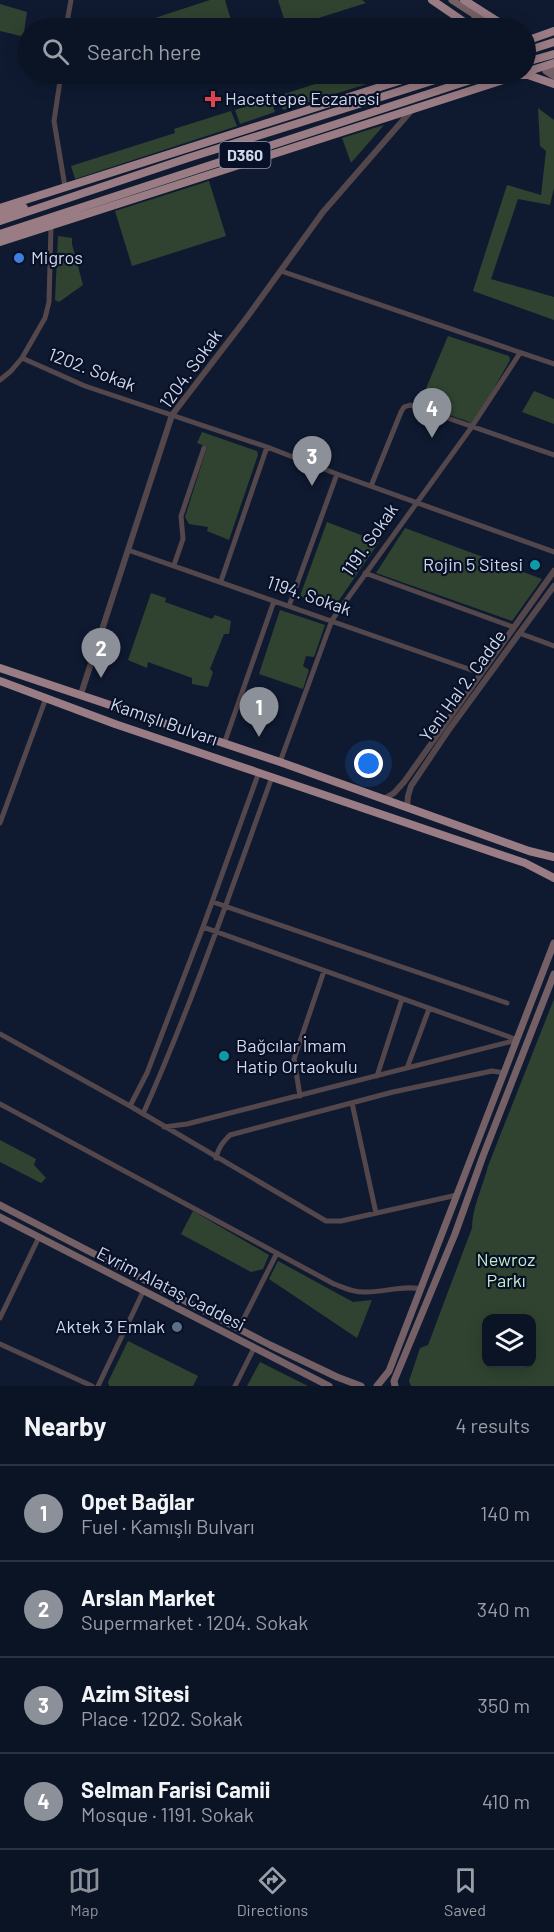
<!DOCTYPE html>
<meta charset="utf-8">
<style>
:root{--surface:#0b1425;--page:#141d2d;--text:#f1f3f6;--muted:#9a9ea7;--line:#2b3342;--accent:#8c9099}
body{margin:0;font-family:Barlow,sans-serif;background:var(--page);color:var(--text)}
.controls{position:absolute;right:18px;bottom:18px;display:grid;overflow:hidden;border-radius:12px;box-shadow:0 3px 15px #0003}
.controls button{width:54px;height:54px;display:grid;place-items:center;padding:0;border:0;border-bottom:2px solid var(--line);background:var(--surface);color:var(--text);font:30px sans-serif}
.you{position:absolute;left:369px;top:764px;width:21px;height:21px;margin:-15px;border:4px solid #fff;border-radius:50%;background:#1a73e8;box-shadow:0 0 0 9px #1a73e833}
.badge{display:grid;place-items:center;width:39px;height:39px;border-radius:50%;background:var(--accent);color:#fff;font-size:20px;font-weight:700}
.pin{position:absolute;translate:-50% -50px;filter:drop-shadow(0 2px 3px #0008)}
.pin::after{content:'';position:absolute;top:32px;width:21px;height:18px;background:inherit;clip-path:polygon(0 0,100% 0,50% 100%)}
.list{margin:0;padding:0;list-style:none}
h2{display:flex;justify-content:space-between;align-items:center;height:78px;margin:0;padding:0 24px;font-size:26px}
h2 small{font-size:20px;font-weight:400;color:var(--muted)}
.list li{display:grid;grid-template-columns:39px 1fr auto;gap:18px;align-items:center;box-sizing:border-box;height:96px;padding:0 24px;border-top:2px solid var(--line)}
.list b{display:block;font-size:22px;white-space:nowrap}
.list p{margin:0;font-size:20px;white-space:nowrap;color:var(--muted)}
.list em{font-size:20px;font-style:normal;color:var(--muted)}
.icon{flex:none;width:33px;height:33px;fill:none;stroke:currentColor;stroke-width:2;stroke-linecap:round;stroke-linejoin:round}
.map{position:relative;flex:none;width:554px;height:1386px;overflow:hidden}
.search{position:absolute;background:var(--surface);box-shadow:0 3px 15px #0003;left:18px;right:18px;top:18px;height:66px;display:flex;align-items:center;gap:15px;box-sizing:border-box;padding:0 21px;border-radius:33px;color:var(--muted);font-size:22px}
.sheet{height:462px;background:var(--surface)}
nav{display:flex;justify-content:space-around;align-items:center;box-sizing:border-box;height:84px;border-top:2px solid var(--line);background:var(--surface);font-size:16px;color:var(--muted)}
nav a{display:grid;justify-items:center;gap:3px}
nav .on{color:var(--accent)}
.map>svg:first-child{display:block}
.green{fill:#304330;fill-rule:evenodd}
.forest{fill:#304430}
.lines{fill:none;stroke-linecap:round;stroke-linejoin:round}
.minor{stroke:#54474b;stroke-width:5}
.tertiary{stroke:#54474b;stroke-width:6}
.secondary{stroke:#756066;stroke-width:7}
.trunk{stroke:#9a7c84;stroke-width:8}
.health-dot{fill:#e0444e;stroke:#071027;stroke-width:2}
.shop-dot{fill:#3f7fe0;stroke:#071027;stroke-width:2}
.culture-dot{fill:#0f9aa8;stroke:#071027;stroke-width:2}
.service-dot{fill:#5c6f8a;stroke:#071027;stroke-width:2}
.labels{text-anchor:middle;stroke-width:4.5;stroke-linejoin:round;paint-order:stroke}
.shield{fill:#071027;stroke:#949cae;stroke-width:1.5}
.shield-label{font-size:16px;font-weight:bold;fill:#d0d8e8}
.poi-label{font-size:18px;fill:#d0d8e8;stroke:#071027;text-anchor:start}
.street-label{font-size:18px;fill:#d0d8e8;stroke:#071027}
.park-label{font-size:18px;fill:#c5eec4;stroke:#071027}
</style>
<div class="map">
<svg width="554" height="1386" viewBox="0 0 554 1386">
<rect width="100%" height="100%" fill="#0f1a31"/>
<path class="green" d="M 210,0 L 225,0 L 231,20 L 204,28 L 124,28 Z
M 278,0 L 362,0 L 366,3 L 287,28 Z
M 0,4 L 27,12 L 24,32 L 21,36 L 0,31 Z
M 346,74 L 399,74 L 283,110 L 278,96 Z
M 270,98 L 275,112 L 240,124 L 235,110 Z
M 538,108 L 554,120 L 554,188 L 550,205 L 518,199 L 491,279 L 554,297 L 554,320 L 473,291 L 507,185 L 541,195 L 546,151 L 540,146 Z
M 231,111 L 237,126 L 75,179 L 71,166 L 175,133 L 174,129 Z
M 384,125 L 351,163 L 342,138 Z
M 209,181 L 226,236 L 132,266 L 115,211 Z
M 58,236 L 72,238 L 72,244 L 83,285 L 59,302 L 55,300 Z
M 448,336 L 509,356 L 510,360 L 473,425 L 467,421 L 419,405 Z
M 534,391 L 554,399 L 554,424 L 522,412 Z
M 202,432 L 257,451 L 258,455 L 229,540 L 207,531 L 208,527 L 189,524 L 185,517 L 207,447 L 197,443 Z
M 405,528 L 542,579 L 512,621 L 376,573 Z
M 151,593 L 166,598 L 165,602 L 212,619 L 215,615 L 231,621 L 229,634 L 224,634 L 210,669 L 213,672 L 208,687 L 192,684 L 192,678 L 148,662 L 147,668 L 128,660 Z
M 280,610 L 325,625 L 314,657 L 306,656 L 303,666 L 309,670 L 303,689 L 259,674 Z
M 554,999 L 554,1386 L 411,1386 L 409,1381 L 420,1348 L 428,1345 L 472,1228 C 472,1207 483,1187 488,1166 ZM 486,1318 L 532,1318 L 532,1364 L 486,1364 Z
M 0,1140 L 36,1159 L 34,1165 L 46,1178 L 41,1183 L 0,1162 Z
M 193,1211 L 269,1255 L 263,1269 L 251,1272 L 181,1234 Z
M 278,1261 L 353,1302 L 372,1300 L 357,1338 L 269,1279 Z
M 128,1341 L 198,1376 L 193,1386 L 109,1386 L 108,1382 Z
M 260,1362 L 308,1386 L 247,1386 Z"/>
<path class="forest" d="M 327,522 L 379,542 L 335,606 L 330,608 L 300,596 Z"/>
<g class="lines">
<path class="minor" d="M 66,28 L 71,0
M 61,74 L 54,121 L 65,187
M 51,226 L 49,302 L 45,318 L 22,358 L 85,386 L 267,447 L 337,474 L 554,552
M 281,271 L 554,364
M 0,380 L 11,371 L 22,358
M 371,486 L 401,412 L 404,407 L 410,405 L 554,455
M 128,550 L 480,673
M 174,565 L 183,539 L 181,516 L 204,448
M 365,573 L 513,627
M 221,581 L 267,447
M 289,606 L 337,474
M 519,633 L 554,646
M 224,744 L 274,601
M 280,762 L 332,620 L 471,428 L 520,353
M 0,823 L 46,698
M 213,902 L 507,1003
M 203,927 L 515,1039
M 0,1034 L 130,1106 L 326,1221 L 341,1221 L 457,1195
M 407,1068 L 429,1009
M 377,1076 L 402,999
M 300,1096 L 294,1059 L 324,971
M 352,1103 L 376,1213
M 0,1104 L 334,1284 C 345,1288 355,1293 367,1292 C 385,1292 403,1285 421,1289
M 130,1106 L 147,1073 L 203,927 L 259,772
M 143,1114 C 192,1004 231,890 272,777
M 164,1127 L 187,1124 L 517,1040
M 216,1158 C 218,1148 223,1142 230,1135 L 393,1092 L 492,1071 L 505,1073
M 0,1318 L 39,1237
M 239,1328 L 277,1253
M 0,1344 L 92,1386
M 98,1386 L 143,1292
M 235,1386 L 254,1348"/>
<path class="tertiary" d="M 81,694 L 172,415 L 248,316 L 323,212 L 411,111
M 384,799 L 394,793 L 404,782 L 554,571
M 407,807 L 408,796 L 411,786 L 448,731 L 554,586"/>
<path class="secondary" d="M 452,0 L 495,28
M 474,20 L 486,28
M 553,69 L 554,70
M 546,71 L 554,76
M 0,1205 L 270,1345 L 337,1377 L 361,1386
M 0,1217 L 329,1386
M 377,1386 L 389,1371 L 554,943
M 395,1386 L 394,1381 L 455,1234 L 483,1156 L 554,974"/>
<path class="trunk" d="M 432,0 L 473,28
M 464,0 L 508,28
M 526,41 L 554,31
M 526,51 L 554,42
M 526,62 L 554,54
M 526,72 L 554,63
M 519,75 L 528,75 L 554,84
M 0,208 L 421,74
M 0,213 L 24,208
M 0,221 L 188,158 L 454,74
M 0,234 L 489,74
M 0,242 L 522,74
M 0,668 L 280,762 L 529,851 L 554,857
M 0,681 L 115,724 L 525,863 L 554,878"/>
</g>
<path class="health-dot" d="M210 90h6v6h6v6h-6v6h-6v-6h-6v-6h6z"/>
<circle class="shop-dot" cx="19" cy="258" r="6"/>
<g class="culture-dot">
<circle cx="535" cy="565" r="6"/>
<circle cx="224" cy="1056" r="6"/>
</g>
<circle class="service-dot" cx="177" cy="1327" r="6"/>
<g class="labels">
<rect class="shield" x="219.5" y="142" width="51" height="26" rx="4.5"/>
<g class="shield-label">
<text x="245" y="161">D360</text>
</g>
<g class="poi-label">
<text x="225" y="105">Hacettepe Eczanesi</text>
<text x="31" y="264">Migros</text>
<text x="523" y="571" text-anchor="end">Rojin 5 Sitesi</text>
<text x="236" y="1052">Bağcılar İmam<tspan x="236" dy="21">Hatip Ortaokulu</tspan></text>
<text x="165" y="1333" text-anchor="end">Aktek 3 Emlak</text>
</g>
<g class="street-label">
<text transform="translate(191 369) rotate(-54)" y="6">1204. Sokak</text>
<text transform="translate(92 370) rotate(21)" y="6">1202. Sokak</text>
<text transform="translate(370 540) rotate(-55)" y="6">1191. Sokak</text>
<text transform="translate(309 596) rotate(19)" y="6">1194. Sokak</text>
<text transform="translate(463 686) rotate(-54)" y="6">Yeni Hal 2. Cadde</text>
<text transform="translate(164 722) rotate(19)" y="6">Kamışlı Bulvarı</text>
<text transform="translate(171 1289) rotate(27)" y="6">Evrim Alataş Caddesi</text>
</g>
<g class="park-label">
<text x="506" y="1266">Newroz<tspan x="506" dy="21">Parkı</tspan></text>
</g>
</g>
</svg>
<div class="controls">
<button><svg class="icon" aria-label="layers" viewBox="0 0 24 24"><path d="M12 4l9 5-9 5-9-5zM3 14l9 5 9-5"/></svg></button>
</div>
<div class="you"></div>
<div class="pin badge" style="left:259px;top:737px">1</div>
<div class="pin badge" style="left:101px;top:678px">2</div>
<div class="pin badge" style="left:312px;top:486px">3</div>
<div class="pin badge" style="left:432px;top:438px">4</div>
<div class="search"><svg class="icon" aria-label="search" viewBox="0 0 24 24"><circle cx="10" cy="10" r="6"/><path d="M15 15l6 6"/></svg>Search here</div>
</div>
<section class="sheet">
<h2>Nearby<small>4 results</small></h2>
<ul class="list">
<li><span class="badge">1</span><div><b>Opet Bağlar</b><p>Fuel · Kamışlı Bulvarı</p></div><em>140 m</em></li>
<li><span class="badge">2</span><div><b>Arslan Market</b><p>Supermarket · 1204. Sokak</p></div><em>340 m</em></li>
<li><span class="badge">3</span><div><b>Azim Sitesi</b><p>Place · 1202. Sokak</p></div><em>350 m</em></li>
<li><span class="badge">4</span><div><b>Selman Farisi Camii</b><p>Mosque · 1191. Sokak</p></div><em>410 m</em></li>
</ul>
</section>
<nav>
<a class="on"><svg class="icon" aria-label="map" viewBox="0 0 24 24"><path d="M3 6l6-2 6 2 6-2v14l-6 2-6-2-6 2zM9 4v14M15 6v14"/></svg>Map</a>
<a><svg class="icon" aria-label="directions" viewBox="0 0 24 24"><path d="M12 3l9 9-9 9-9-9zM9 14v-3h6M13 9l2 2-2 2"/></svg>Directions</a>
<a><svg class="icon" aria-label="saved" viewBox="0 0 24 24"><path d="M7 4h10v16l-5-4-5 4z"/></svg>Saved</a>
</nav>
